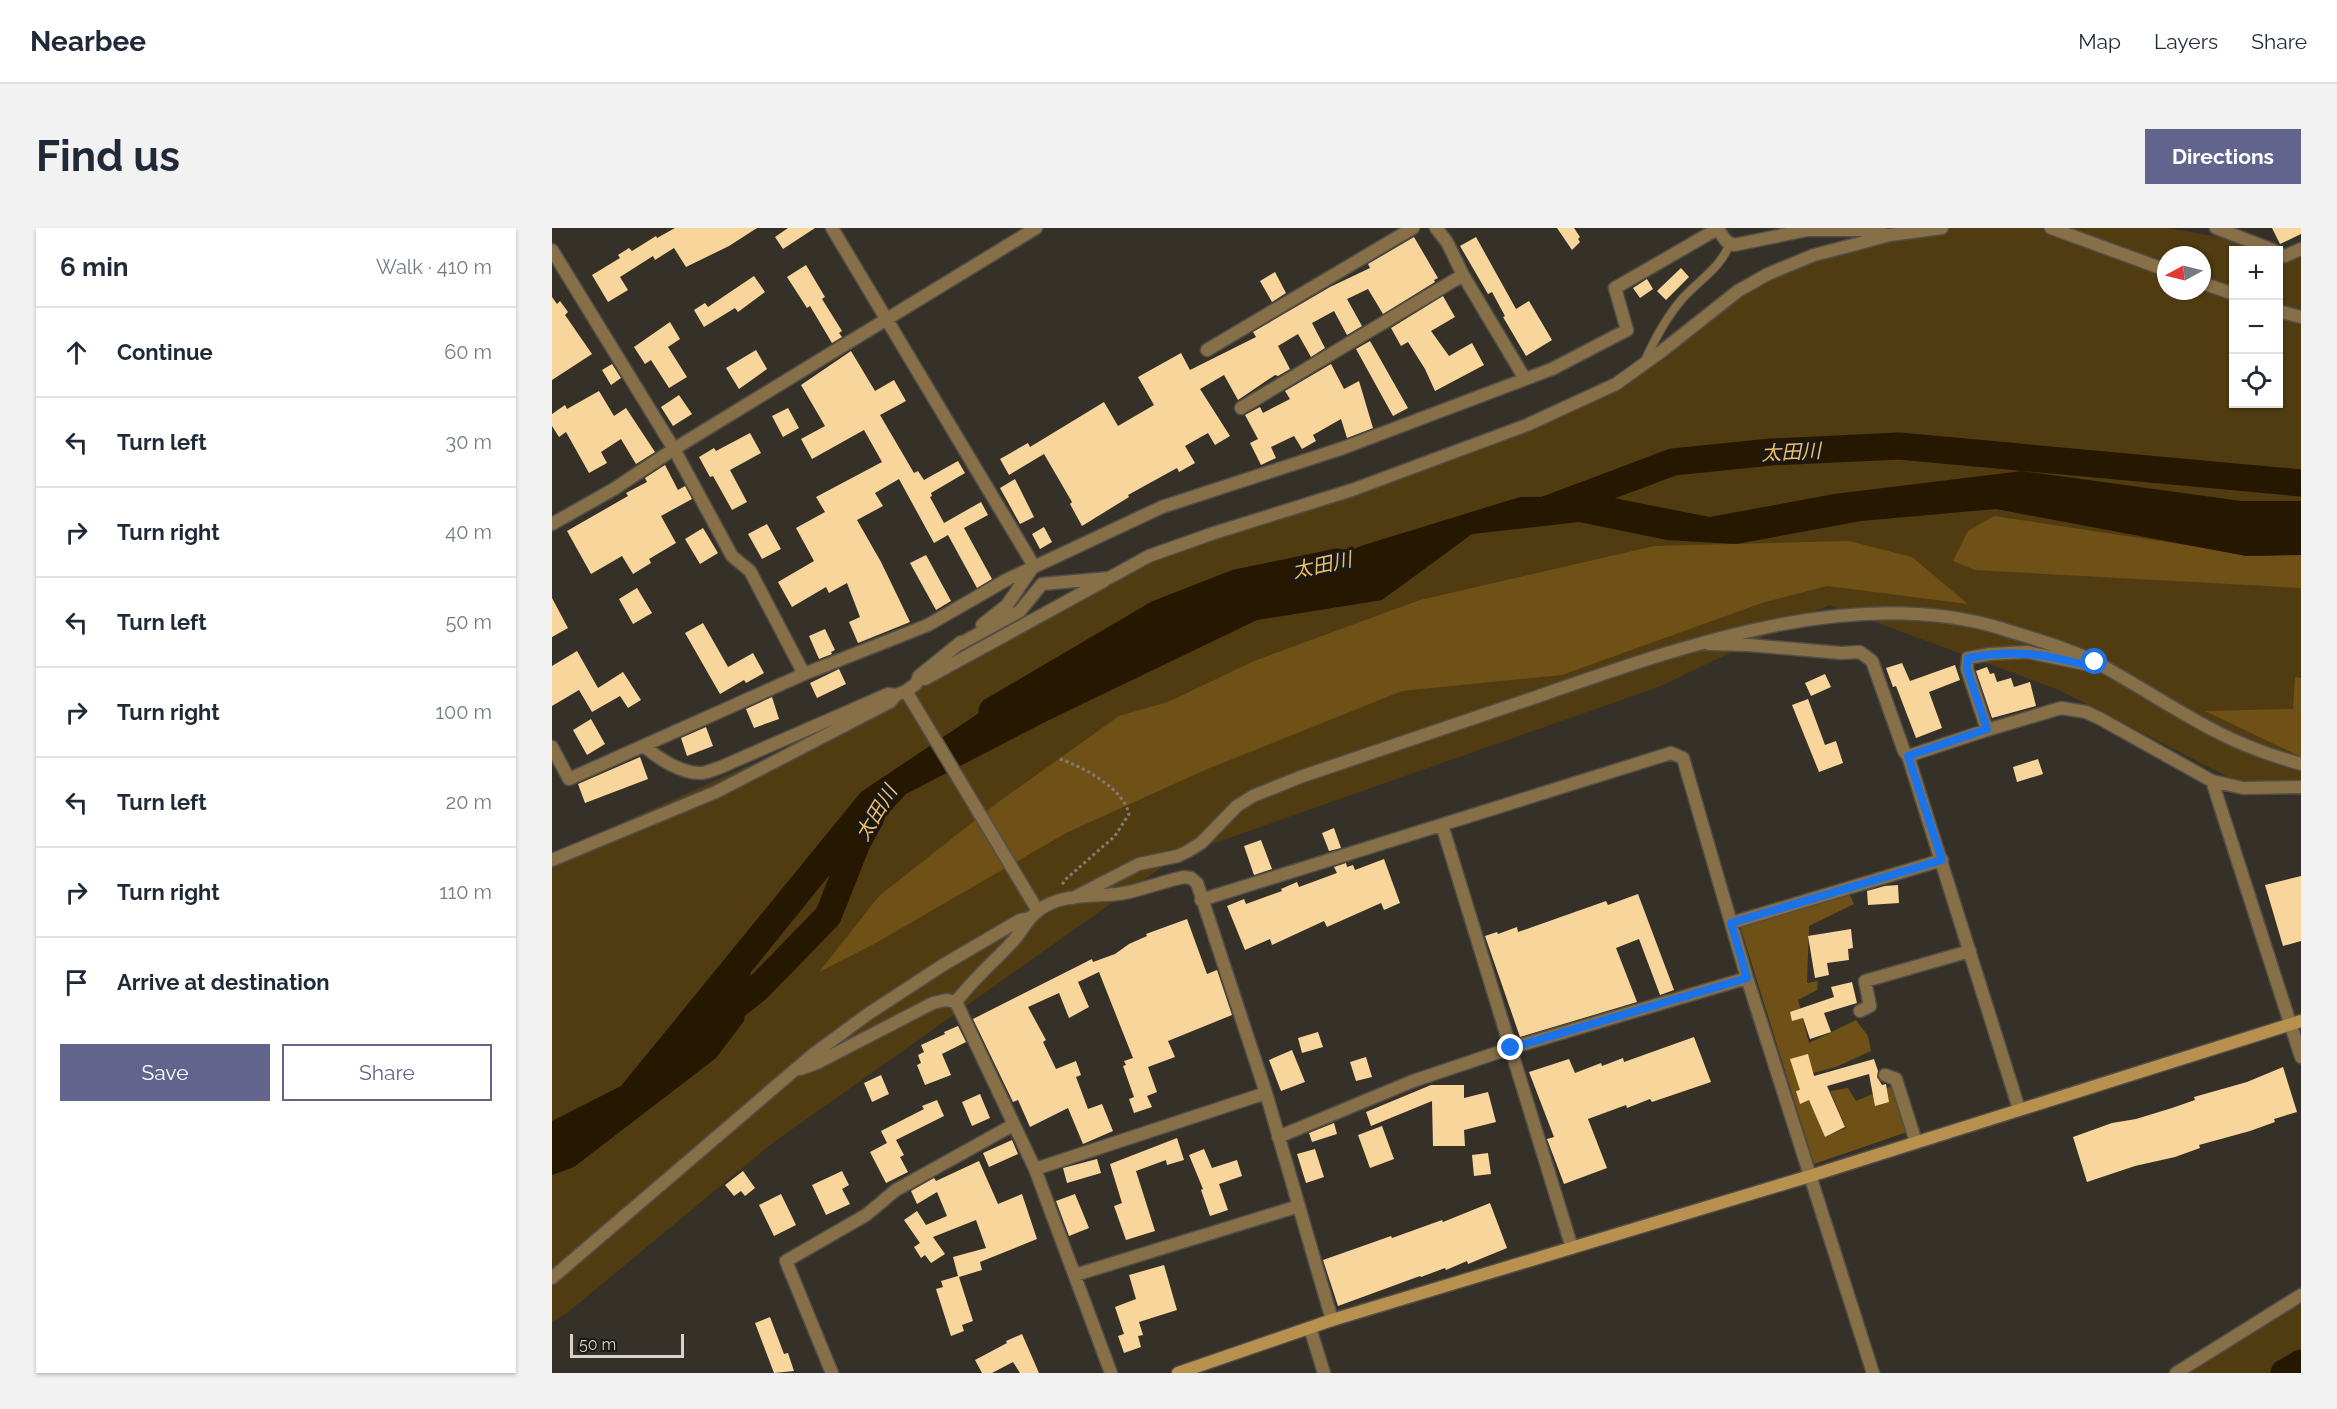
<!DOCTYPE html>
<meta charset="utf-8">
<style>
:root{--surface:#fff;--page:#f2f2f3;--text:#1f2937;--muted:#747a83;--line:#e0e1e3;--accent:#63648e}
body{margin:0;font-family:Raleway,"Noto Sans JP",sans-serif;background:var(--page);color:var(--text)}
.controls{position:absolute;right:18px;top:18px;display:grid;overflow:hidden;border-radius:0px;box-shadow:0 2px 4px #0004}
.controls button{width:54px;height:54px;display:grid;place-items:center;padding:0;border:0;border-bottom:2px solid var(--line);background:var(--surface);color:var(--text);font:30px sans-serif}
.compass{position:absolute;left:1605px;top:18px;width:54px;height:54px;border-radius:50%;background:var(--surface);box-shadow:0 2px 4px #0004;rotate:263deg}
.scale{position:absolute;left:18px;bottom:15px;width:114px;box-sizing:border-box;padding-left:6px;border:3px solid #d6d3ce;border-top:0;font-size:16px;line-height:21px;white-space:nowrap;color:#d6d3ce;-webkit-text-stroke:4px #1b1915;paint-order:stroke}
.stop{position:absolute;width:18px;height:18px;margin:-14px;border:4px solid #1a73e8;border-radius:50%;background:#fff}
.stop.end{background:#1a73e8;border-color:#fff;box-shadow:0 2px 6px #0008}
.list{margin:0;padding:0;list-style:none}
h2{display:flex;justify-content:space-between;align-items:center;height:78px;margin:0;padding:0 24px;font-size:26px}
h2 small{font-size:20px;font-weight:400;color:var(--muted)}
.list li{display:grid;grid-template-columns:39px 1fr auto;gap:18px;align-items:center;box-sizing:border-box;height:90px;padding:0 24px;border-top:2px solid var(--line)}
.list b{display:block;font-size:22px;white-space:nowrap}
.list em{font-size:20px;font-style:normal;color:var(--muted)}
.actions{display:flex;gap:12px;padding:18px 24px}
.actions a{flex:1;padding:14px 0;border:2px solid var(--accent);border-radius:0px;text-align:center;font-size:21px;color:var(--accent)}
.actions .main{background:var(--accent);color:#fff}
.icon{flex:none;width:33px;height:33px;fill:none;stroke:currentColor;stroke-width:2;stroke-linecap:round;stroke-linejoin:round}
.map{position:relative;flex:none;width:1749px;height:1145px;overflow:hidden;border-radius:0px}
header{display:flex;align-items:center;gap:36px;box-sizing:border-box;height:84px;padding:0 30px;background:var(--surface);border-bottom:2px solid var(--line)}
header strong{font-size:28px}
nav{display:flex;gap:33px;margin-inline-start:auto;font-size:21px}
.intro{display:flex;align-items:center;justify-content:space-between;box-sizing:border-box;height:144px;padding:0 36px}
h1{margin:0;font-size:42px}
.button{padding:15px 27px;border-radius:0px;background:var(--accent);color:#fff;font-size:21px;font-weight:700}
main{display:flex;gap:36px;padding:0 36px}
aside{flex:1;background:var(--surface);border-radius:0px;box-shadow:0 2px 4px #0004}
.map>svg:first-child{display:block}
.green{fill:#513b10;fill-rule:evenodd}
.forest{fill:#6f5016}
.water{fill:#261700}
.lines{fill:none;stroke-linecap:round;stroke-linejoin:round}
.river{stroke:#261700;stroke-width:27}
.building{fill:#f8d59b}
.lane-casing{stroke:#524e47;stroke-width:10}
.street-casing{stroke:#524e47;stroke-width:15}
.secondary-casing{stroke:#524e47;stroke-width:15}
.path{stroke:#807d76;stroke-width:3;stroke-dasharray:3 3;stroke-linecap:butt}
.lane{stroke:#876f47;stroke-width:8}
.street{stroke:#876f47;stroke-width:12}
.secondary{stroke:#b8914e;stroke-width:12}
.route{stroke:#1a73e8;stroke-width:8}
.labels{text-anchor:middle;stroke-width:6;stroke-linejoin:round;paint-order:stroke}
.water-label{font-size:20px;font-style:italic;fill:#edbe6d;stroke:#1b1915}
</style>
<header>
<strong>Nearbee</strong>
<nav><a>Map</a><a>Layers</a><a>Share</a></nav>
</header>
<div class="intro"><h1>Find us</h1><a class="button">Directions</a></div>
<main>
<aside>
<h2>6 min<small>Walk · 410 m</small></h2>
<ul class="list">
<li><svg class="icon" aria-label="ahead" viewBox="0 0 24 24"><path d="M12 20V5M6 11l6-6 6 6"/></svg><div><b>Continue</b></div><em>60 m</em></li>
<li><svg class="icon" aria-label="left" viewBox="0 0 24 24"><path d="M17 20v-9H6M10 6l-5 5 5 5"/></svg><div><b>Turn left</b></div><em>30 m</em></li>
<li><svg class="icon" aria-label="right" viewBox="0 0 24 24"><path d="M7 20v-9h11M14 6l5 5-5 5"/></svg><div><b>Turn right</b></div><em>40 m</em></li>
<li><svg class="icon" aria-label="left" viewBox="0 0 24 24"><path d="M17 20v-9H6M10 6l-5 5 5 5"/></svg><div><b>Turn left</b></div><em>50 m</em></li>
<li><svg class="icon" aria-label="right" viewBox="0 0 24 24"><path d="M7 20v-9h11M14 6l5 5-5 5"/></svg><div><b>Turn right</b></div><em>100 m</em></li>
<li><svg class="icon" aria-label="left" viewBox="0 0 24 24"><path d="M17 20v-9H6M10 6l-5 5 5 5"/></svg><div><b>Turn left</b></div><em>20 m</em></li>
<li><svg class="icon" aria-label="right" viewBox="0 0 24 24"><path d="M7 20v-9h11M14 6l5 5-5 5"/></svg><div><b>Turn right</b></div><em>110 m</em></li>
<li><svg class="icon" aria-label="arrive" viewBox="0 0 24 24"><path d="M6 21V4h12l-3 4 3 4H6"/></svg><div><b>Arrive at destination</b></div></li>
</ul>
<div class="actions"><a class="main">Save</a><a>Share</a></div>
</aside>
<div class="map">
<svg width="1749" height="1145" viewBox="0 0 1749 1145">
<rect width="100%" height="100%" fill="#353129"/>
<path class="green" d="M 1356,0 L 1616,0 L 1672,10 L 1708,22 L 1682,22 L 1682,176 L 1726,176 L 1727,29 L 1749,28 L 1749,568 L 1678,550 L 1507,462 L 1277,377 L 1109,458 L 626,628 L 218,917 L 15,1085 L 0,1094 L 0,626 L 338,474 L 597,328 L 932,213 L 1075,148 L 1216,46 ZM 1614,27 L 1650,27 L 1650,63 L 1614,63 Z
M 1749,1071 L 1749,1145 L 1615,1145 Z"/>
<path class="forest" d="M 1442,288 L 1708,328 L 1749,326 L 1749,360 L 1423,342 L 1401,333 L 1416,303 Z
M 1297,313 L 1360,329 L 1416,376 L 1275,358 L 1210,375 L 1010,447 L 850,463 L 653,542 L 514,605 L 322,716 L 267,744 L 327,668 L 445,575 L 567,488 L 616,474 L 702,433 L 868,372 L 1102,318 Z
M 1743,449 L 1749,450 L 1749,529 L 1653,483 L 1741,481 Z
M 1295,661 L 1302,676 L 1257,698 L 1255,755 L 1266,753 L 1265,762 L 1246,772 L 1257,815 L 1304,792 L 1316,808 L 1319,823 L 1284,839 L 1257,846 L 1252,858 L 1273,909 L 1294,900 L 1278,863 L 1296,860 L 1304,873 L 1340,858 L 1355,904 L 1262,936 L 1188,698 Z"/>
<path class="water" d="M 1470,243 L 1689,273 L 1749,273 L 1749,327 L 1694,328 L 1444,281 L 1309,293 L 1184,316 L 1115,312 L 1027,294 L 920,306 L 830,372 L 705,392 L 495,493 L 354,566 L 275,650 L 199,744 L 192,793 L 164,830 L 22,939 L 0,947 L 0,893 L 69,858 L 309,564 L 430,483 L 620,391 L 812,317 L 968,269 L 1051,268 L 1158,289 L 1282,266 Z"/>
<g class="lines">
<path class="river" d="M 996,281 L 1121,234 L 1219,224 L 1347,218 L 1749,255
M 440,483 L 607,385 L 684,355 L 785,334
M 167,791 L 205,761 L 276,688 L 305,615 L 319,589
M 1732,1145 L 1749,1135"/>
</g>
<path class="building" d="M 123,0 L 205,0 L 177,18 L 134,39 L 122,20 L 103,32 L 101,28 L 68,49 L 76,62 L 56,74 L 40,47 L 68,30 L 66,27 L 77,20 L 80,23 L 104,8 L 105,10 Z
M 236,0 L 263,0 L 231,21 L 223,9 Z
M 1005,0 L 1022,0 L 1028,9 L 1026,11 L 1028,14 L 1020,22 Z
M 1720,0 L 1749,0 L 1749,6 L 1728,16 Z
M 862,9 L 886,50 L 882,52 L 883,54 L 831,86 L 816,61 L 795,71 L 810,98 L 795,107 L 782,83 L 760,95 L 773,120 L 759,129 L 746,106 L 726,118 L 738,141 L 726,148 L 723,147 L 686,172 L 672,147 L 648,161 L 678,208 L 663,217 L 656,205 L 633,218 L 643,235 L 627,244 L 625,240 L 576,267 L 577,269 L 530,298 L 518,276 L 520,274 L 492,226 L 457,247 L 448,231 L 476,215 L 478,219 L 552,174 L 566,198 L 602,177 L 586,149 L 629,125 L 638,142 L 704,109 L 701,104 L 778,59 L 818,40 L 816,36 Z
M 924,9 L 964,81 L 977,73 L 1000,112 L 974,128 L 951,89 L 953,88 L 940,64 L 936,66 L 908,18 Z
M 254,37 L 273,69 L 270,71 L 290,103 L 287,105 L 290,109 L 280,115 L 258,78 L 255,80 L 235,49 Z
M 1129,40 L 1137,49 L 1114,72 L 1105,63 Z
M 723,44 L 734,65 L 720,74 L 708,53 Z
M 202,48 L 213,64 L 186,84 L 183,80 L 152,99 L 142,82 L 153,75 L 156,79 Z
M 1095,51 L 1101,61 L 1088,70 L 1081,60 Z
M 891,68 L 903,89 L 879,103 L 897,128 L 920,115 L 932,137 L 883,163 L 873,141 L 856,114 L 849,118 L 839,100 Z
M 0,69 L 5,76 L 8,73 L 16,84 L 13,87 L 40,126 L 0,152 Z
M 118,94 L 128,111 L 116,119 L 135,149 L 117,160 L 99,132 L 93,136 L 82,119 Z
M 818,113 L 856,180 L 841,188 L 804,121 Z
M 204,122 L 215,141 L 187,161 L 174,140 Z
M 299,123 L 323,163 L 342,152 L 354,173 L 328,187 L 362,245 L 366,243 L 372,252 L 406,233 L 413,245 L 379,265 L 380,268 L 378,269 L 392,295 L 429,274 L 436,287 L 412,300 L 440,351 L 425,360 L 396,307 L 382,315 L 347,251 L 323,265 L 331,278 L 305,292 L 329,334 L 358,394 L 306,415 L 297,394 L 308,389 L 295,355 L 277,365 L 274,359 L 240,379 L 226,354 L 262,333 L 244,300 L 273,284 L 264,269 L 330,234 L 312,202 L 260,231 L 249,211 L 273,198 L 249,157 Z
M 60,136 L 69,150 L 59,157 L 50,142 Z
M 779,136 L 792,161 L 807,153 L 821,200 L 795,210 L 789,191 L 761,207 L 764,213 L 750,221 L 742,208 L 719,219 L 724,230 L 709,237 L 698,215 L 706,211 L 693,187 L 708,179 L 711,185 L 738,171 L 733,163 Z
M 47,163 L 62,188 L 74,180 L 103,224 L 84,236 L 69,211 L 49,224 L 55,235 L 37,245 L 14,204 L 7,209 L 0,198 L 0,186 L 13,177 L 15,181 Z
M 127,167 L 140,186 L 121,198 L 109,179 Z
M 236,180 L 247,200 L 231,209 L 220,188 Z
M 198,205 L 209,225 L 178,242 L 195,274 L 180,282 L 161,248 L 158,249 L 147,229 L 162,220 L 164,223 Z
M 113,237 L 126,262 L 133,258 L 140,271 L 109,288 L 124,315 L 97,331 L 99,335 L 81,346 L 70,328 L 39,346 L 15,303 L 76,268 L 74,265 L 95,254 L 93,250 Z
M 463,251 L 482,289 L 468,296 L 448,260 Z
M 215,296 L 229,321 L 210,331 L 196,306 Z
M 492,299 L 500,314 L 488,321 L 480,306 Z
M 151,300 L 166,325 L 148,336 L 133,311 Z
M 374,327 L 399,373 L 384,382 L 358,335 Z
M 85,360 L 100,385 L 81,396 L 67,371 Z
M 0,370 L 16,400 L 0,409 Z
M 151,395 L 176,439 L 201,425 L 212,445 L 194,455 L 192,452 L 168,466 L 133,405 Z
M 273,401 L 283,422 L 279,424 L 280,426 L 267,431 L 257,408 Z
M 25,423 L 46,460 L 71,444 L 89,472 L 76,480 L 68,468 L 40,484 L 27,462 L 0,478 L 0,438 Z
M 1350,435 L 1358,453 L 1403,437 L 1408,452 L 1377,464 L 1390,500 L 1364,510 L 1344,458 L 1341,459 L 1334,440 Z
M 1435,439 L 1438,446 L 1442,445 L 1445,454 L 1459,450 L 1462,459 L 1478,454 L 1484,478 L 1440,490 L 1424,443 Z
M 287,441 L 294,456 L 265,470 L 258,455 Z
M 1273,446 L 1279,459 L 1259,468 L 1253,455 Z
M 220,469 L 227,491 L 202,500 L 194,481 Z
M 1256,471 L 1273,517 L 1284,513 L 1291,535 L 1267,544 L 1240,477 Z
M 39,491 L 53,516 L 35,527 L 21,502 Z
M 154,499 L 161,518 L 135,528 L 129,510 Z
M 88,529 L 96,551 L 33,575 L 26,556 Z
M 1486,531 L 1491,546 L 1465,554 L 1461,539 Z
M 782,600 L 789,620 L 777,623 L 770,605 Z
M 709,612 L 720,641 L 702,647 L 692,618 Z
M 832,631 L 848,675 L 832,682 L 829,675 L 775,699 L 772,693 L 720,717 L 718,711 L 693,722 L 675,678 L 692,671 L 694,676 L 730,663 L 729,661 L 745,654 L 747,659 L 785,645 L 782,639 L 794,635 L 795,639 L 801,637 L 803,642 Z
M 1749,648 L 1749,713 L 1731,718 L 1713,657 Z
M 1346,657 L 1347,675 L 1316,677 L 1315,663 L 1333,658 Z
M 1086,666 L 1122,762 L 1108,767 L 1087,711 L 1064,720 L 1085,774 L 968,809 L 933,708 L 945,704 L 946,706 L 965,699 L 966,704 L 1054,673 L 1056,677 Z
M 635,691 L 655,746 L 665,742 L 680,787 L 616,813 L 623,829 L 596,839 L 605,864 L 595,868 L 600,879 L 582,885 L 577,871 L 582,869 L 571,838 L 574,837 L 572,833 L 581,830 L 547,744 L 526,754 L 537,779 L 517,790 L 507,765 L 476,779 L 494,812 L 491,814 L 504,841 L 524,833 L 529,847 L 524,849 L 536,881 L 550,876 L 561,903 L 531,916 L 516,880 L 478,899 L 466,872 L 461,874 L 421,791 L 540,731 L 541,734 L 563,726 L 577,716 L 595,708 L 594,706 Z
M 1299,701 L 1301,720 L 1296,721 L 1297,732 L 1275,735 L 1277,747 L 1263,750 L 1256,708 Z
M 1300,754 L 1305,775 L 1272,785 L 1279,804 L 1258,811 L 1251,790 L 1240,793 L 1238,784 L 1282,769 L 1279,759 Z
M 406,798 L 414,814 L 390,826 L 399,847 L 373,857 L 365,837 L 369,835 L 366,827 L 372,824 L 369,817 L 393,806 L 392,804 Z
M 766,804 L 771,819 L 750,825 L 746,810 Z
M 1142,809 L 1159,854 L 1100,874 L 1098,871 L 1075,880 L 1074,877 L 1036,891 L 1055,940 L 1012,956 L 995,911 L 1002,909 L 977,844 L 1017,831 L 1023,845 L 1049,835 L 1050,838 L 1071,830 L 1072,834 Z
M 740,822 L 753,854 L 729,863 L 717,832 Z
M 1256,826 L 1262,848 L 1322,831 L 1326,843 L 1325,849 L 1330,857 L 1334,856 L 1337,874 L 1323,878 L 1317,846 L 1275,858 L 1293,899 L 1273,909 L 1257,872 L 1248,876 L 1244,863 L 1248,862 L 1238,831 Z
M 814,829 L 820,849 L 804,853 L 798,834 Z
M 1731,839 L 1745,884 L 1722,891 L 1723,894 L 1698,903 L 1647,917 L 1648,920 L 1623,929 L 1583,938 L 1535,954 L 1521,909 L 1560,895 L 1584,891 L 1620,880 L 1643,872 L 1642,869 L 1695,854 Z
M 329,847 L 337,866 L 320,874 L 312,855 Z
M 879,857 L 912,857 L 912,870 L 936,864 L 944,894 L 912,902 L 913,918 L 881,918 L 880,873 L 819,898 L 814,884 Z
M 428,866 L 438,890 L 420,898 L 410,874 Z
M 385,872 L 392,888 L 344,912 L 352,927 L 348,929 L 356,944 L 334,955 L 318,924 L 335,915 L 329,903 L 372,881 L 370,878 Z
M 782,895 L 785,906 L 760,914 L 757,905 Z
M 830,898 L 842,931 L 818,940 L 806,907 Z
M 625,910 L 632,932 L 615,937 L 614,932 L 584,943 L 603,1003 L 574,1012 L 562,978 L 570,975 L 558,936 Z
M 460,912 L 466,926 L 437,939 L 431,925 Z
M 652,921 L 660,940 L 685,932 L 690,948 L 667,956 L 676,982 L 658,988 L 649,962 L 651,961 L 637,927 Z
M 763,921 L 772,949 L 754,955 L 745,926 Z
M 936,925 L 939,946 L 922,948 L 920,927 Z
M 545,931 L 549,945 L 515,955 L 511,940 Z
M 427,933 L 446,976 L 470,966 L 485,1011 L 428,1034 L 430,1042 L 407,1049 L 421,1093 L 410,1097 L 412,1103 L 399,1108 L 384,1061 L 391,1059 L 389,1053 L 406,1048 L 401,1029 L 434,1020 L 424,992 L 381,1009 L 393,1026 L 379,1035 L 373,1027 L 369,1030 L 362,1019 L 368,1015 L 352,992 L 365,983 L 374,997 L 395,988 L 385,964 L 365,976 L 359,963 L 382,950 L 384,953 Z
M 191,943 L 203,960 L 193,968 L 189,963 L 182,968 L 173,957 Z
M 290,943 L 297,957 L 290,961 L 298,976 L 274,987 L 260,957 Z
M 229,966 L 244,997 L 222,1008 L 207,977 Z
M 523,966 L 537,1000 L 517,1008 L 504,973 Z
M 938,975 L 955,1020 L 916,1036 L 915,1033 L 894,1042 L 893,1040 L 869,1049 L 868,1048 L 786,1078 L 771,1032 L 839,1008 L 840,1010 L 890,992 L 891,994 Z
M 612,1037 L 625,1082 L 587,1094 L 591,1107 L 586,1108 L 589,1119 L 572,1125 L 566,1108 L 572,1106 L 563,1079 L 584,1071 L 577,1047 Z
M 218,1089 L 232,1126 L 236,1125 L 242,1143 L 222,1145 L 203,1095 Z
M 470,1106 L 487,1145 L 468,1145 L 461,1134 L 440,1145 L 430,1145 L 423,1132 L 455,1115 L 454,1113 Z"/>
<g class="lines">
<g class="lane-casing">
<path id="lane" d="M 1092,135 C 1102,112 1114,90 1130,71 C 1147,52 1169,40 1178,15"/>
</g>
<g class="street-casing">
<path id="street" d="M 280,0 L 482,338
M 884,0 L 895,14 L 911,47 L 973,151
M 1165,0 L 1174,13 L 1182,17 L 1255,2 L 1315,2 L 1336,7
M 1499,0 L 1614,42
M 1664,0 L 1721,22
M 0,22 L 122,221 L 180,328 L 198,343 L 252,446
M 1726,25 L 1733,28 L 1749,21
M 1650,55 L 1682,66
M 1726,83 L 1749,89
M 655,122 L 861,0
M 689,180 L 911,47
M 0,296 L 62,261 L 122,221 L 484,0
M 430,397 L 455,377 L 481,339
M 1157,416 L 1196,417 L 1289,425 L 1308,424 L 1320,433 L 1352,523 L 1356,528 L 1467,881
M 404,418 L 468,383 L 490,356 L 557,350 L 597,328 L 662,305 L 800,262 L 975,197 L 1064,156 L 1110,123 L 1186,63 L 1216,46 L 1262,27 L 1301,17 L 1338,7 L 1390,0
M 373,451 L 552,353
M 1435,502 L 1415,441 L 1416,430 L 1438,426 L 1475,424 L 1533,436
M 92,518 C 107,531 130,546 150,545 C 156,544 163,541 169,539 L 336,466 L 343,467
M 0,519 L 17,551 L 252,446 L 376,397 L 456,351 L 610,279 L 791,220 L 1000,141 L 1075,102 L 1063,60 L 1167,0
M 1356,528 L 1435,502 L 1509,480 L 1534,484 L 1547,490 L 1660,553 L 1691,560 L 1749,559
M 1660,553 L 1749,829
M 890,597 L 1020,1020
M 0,632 L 164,564 L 338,474 L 344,467 L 354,463
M 521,670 L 587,636 L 626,628 L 636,623 L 649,615 L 685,578 L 701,568 L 751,548 C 830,521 908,495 987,468 C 1128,419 1302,355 1451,401 C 1482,411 1516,420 1545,435 C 1586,457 1624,483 1665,504 C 1692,518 1720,528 1749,536
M 649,672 L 1119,525 L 1131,530 L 1195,750 L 1321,1145
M 486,683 C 508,664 544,670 572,665 C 593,661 612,653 632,649 L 639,650 L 645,655 L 714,865 L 780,1092
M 1179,695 L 1390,632
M 404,774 C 421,751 443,733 462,712 C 471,702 475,691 486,683 L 354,463 L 364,456 L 367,448 L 409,414
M 404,774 L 483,941 L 559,1145
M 1308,783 L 1318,778 L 1313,753 L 1418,723
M 248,841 L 265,835 L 381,775 L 394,772 L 404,774
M 1333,847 L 1344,851 L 1364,914
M 726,909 L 861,853 L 959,820 L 1195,750
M 483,941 L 714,865
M 523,1047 L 747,978
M 0,1050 L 259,828 L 316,786 L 391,737 L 468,692 L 477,690
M 758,1100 L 772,1145
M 280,1145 L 234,1033 L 314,987 L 344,962 L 461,897
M 1624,1145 L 1749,1067"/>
</g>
<g class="secondary-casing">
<path id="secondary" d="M 626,1145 L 780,1092 L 1258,948 L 1749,793"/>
</g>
<path class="path" d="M 508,531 C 531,539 571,560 577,586 L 563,608 L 514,651 L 509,658"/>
<use href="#lane" class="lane"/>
<use href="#street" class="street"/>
<use href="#secondary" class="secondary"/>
</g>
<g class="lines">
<path class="route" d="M 959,820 L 1195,750 L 1179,695 L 1390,632 L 1356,528 L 1435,501 L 1415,441 L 1416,430 C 1459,422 1491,425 1533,437 L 1537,431 L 1543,434"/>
</g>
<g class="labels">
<g class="water-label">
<text transform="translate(1239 224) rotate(-3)" y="7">太田川</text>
<text transform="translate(770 337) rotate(-12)" y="7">太田川</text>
<text transform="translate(324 585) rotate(-59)" y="7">太田川</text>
</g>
</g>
</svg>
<div class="controls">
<button>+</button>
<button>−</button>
<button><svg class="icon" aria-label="locate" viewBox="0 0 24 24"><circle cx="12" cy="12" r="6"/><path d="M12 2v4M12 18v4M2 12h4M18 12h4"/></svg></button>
</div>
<svg class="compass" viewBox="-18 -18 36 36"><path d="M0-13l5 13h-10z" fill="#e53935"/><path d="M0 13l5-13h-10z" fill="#747a83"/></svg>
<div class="scale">50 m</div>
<div class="stop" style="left:1543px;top:434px"></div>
<div class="stop end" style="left:959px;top:820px"></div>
</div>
</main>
